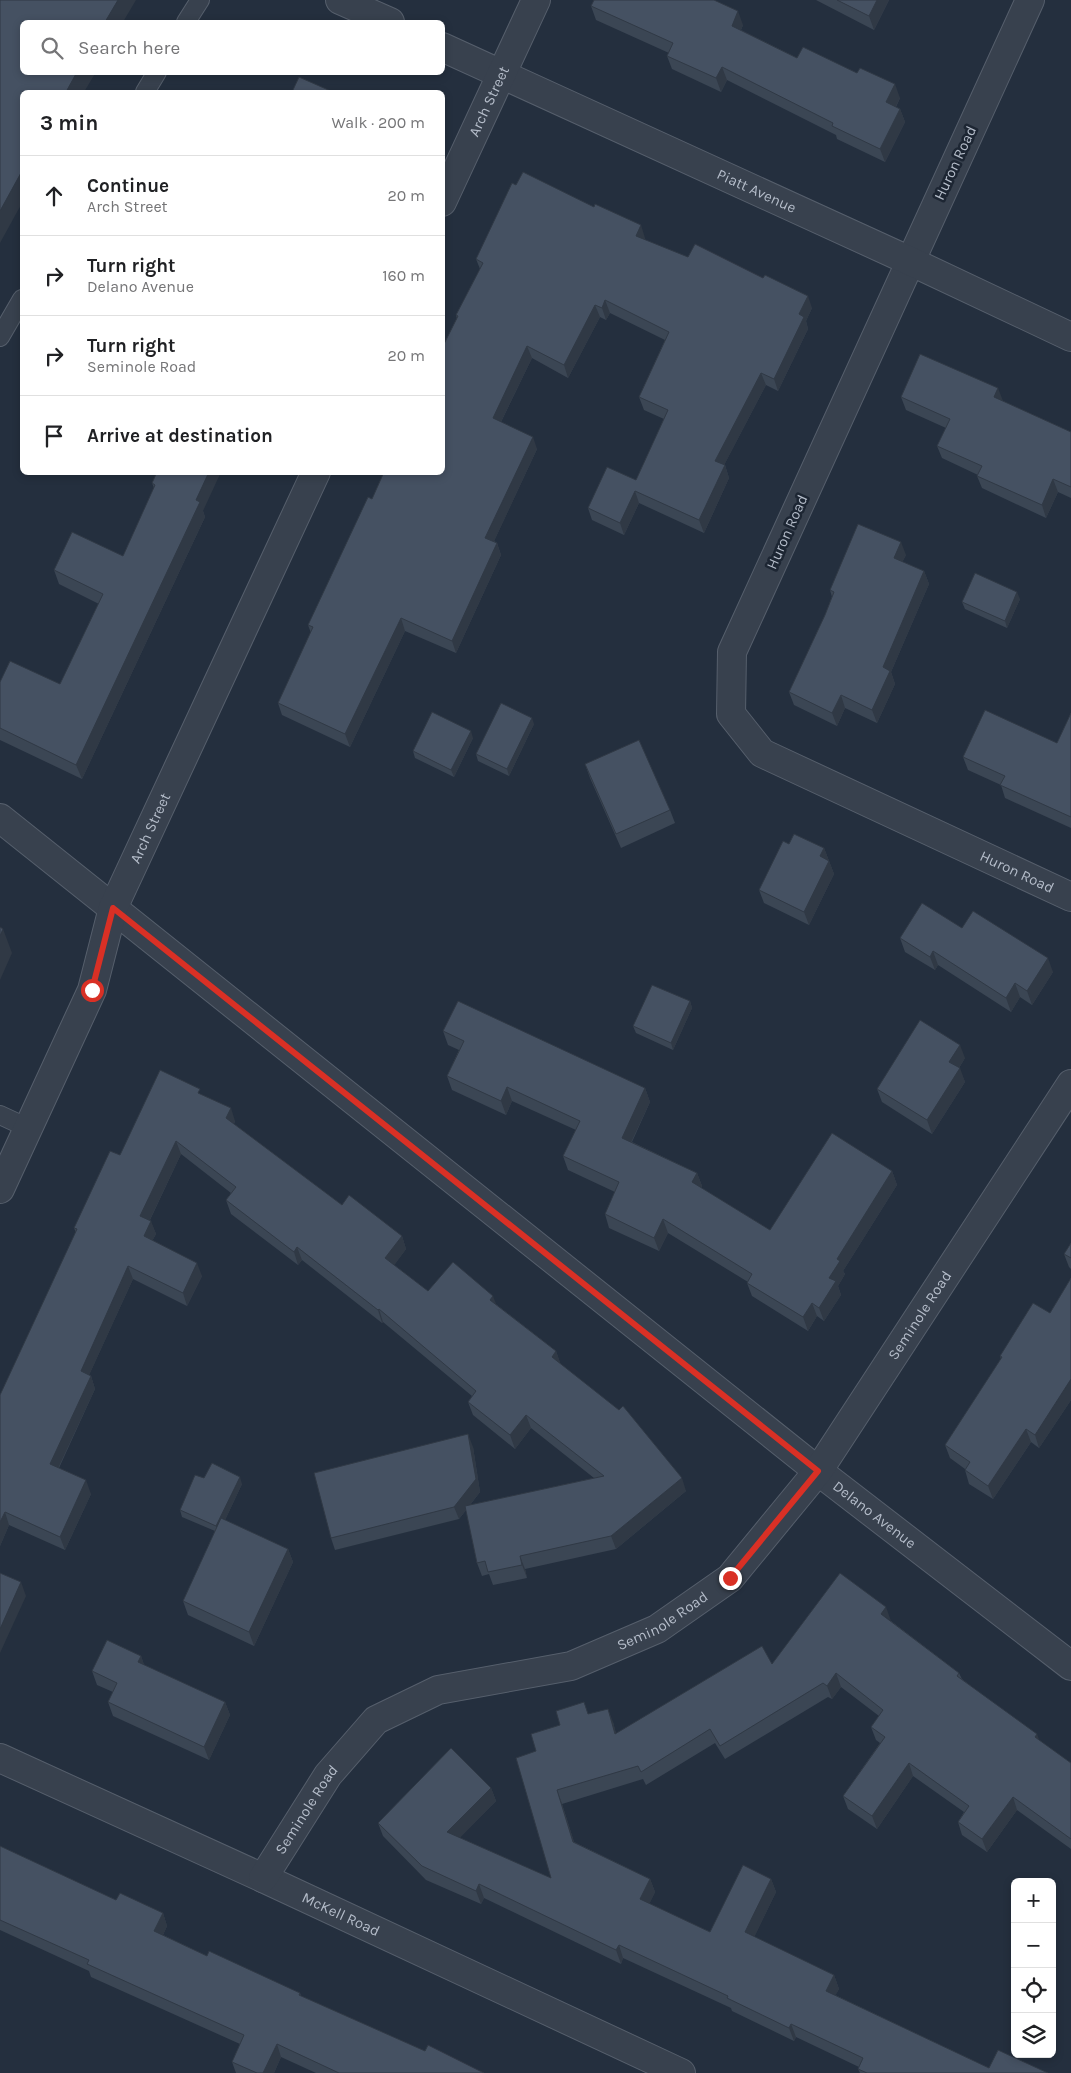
<!DOCTYPE html>
<meta charset="utf-8">
<style>
:root{--surface:#fff;--page:#f6f6f6;--text:#202124;--muted:#757577;--line:#e0e0e0}
body{margin:0;font-family:Karla,sans-serif;background:var(--page);color:var(--text)}
.controls{position:absolute;right:15px;bottom:15px;display:grid;overflow:hidden;border-radius:8px;box-shadow:0 2px 8px #0003}
.controls button{width:45px;height:45px;display:grid;place-items:center;padding:0;border:0;border-bottom:1px solid var(--line);background:var(--surface);color:var(--text);font:25px sans-serif}
.stop{position:absolute;width:15px;height:15px;margin:-11px;border:4px solid #d93025;border-radius:50%;background:#fff}
.stop.end{background:#d93025;border-color:#fff;box-shadow:0 1px 5px #0008}
.list{margin:0;padding:0;list-style:none}
h2{display:flex;justify-content:space-between;align-items:center;height:65px;margin:0;padding:0 20px;font-size:21px}
h2 small{font-size:16px;font-weight:400;color:var(--muted)}
.list li{display:grid;grid-template-columns:32px 1fr auto;gap:15px;align-items:center;box-sizing:border-box;height:80px;padding:0 20px;border-top:1px solid var(--line)}
.list b{display:block;font-size:19px;white-space:nowrap}
.list p{margin:0;font-size:16px;white-space:nowrap;color:var(--muted)}
.list em{font-size:16px;font-style:normal;color:var(--muted)}
.icon{flex:none;width:28px;height:28px;fill:none;stroke:currentColor;stroke-width:2;stroke-linecap:round;stroke-linejoin:round}
.map{position:relative;flex:none;width:1071px;height:2073px;overflow:hidden}
.search{position:absolute;background:var(--surface);box-shadow:0 2px 8px #0003;left:20px;top:20px;width:425px;height:55px;display:flex;align-items:center;gap:12px;box-sizing:border-box;padding:0 18px;border-radius:8px;color:var(--muted);font-size:19px}
.panel{position:absolute;background:var(--surface);box-shadow:0 2px 8px #0003;left:20px;top:90px;width:425px;height:385px;border-radius:8px}
.map>svg:first-child{display:block}
.lines{fill:none;stroke-linecap:round;stroke-linejoin:round}
.lane-casing{stroke:#565f6c;stroke-width:20}
.street-casing{stroke:#565f6c;stroke-width:30}
.lane{stroke:#38414e;stroke-width:18}
.street{stroke:#38414e;stroke-width:28}
.wall{fill:#3b4654}
.shaded-wall{fill:#303945}
.building{fill:#455162;stroke:#303945}
.route{stroke:#d93025;stroke-width:6}
.labels{text-anchor:middle;stroke-width:5;stroke-linejoin:round;paint-order:stroke}
.street-label{font-size:15px;fill:#b4bcc9;stroke:#1d2633}
</style>
<div class="map">
<svg width="1071" height="2073" viewBox="0 0 1071 2073">
<rect width="100%" height="100%" fill="#242f3e"/>
<g class="lines">
<g class="lane-casing">
<path id="lane" d="M 186,22 L 200,0
M 145,92 L 157,72
M 0,337 L 22,299
M 0,1115 L 28,1128"/>
</g>
<g class="street-casing">
<g id="street">
<path d="M 340,0 L 390,22"/>
<path id="s1" d="M 1030,0 L 732,652 L 731,714 L 762,753 L 1071,897"/>
<path id="s2" d="M 442,47 L 910,261 L 1071,337"/>
<path id="s3" d="M 442,202 L 536,0"/>
<path id="s4" d="M 0,818 L 818,1471 L 1071,1666"/>
<path id="s5" d="M 0,1189 L 92,990 L 113,908 L 316,472"/>
<path id="s6" d="M 0,1758 L 263,1878 L 681,2073"/>
<path id="s7" d="M 263,1878 L 328,1775 L 376,1720 L 438,1690 L 571,1666 L 657,1629 L 730,1578 L 818,1471 L 1071,1084"/>
</g>
</g>
<use href="#lane" class="lane"/>
<use href="#street" class="street"/>
</g>
<path class="wall" d="M 816,0 L 889,0 L 874,30 Z
M 591,6 L 743,25 L 741,30 L 797,58 L 900,98 L 896,107 L 900,109 L 905,122 L 885,162 L 837,139 L 836,135 L 727,80 L 721,92 L 672,69 L 667,56 L 669,53 L 596,20 Z
M 645,238 L 644,240 L 812,308 L 806,321 L 808,329 L 778,391 L 766,385 L 724,465 L 725,465 L 729,478 L 704,533 L 639,503 L 624,535 L 592,520 L 588,508 L 636,480 L 664,419 L 644,410 L 639,397 L 665,340 L 610,313 L 606,320 L 600,317 L 568,378 L 532,358 L 501,422 L 537,449 L 494,541 L 497,543 L 501,555 L 456,653 L 405,631 L 350,747 L 282,715 L 278,703 L 311,633 L 308,625 L 372,499 L 442,472 L 457,319 L 456,315 L 480,269 L 476,259 Z
M 901,397 L 1003,401 L 1071,432 L 1071,498 L 1058,492 L 1046,518 L 982,488 L 977,476 L 978,475 L 942,458 L 937,446 L 946,428 L 906,410 Z
M 152,483 L 203,511 L 205,517 L 82,779 L 0,740 L 0,682 L 60,684 L 99,604 L 59,584 L 54,570 L 123,556 L 154,488 Z
M 906,555 L 902,562 L 924,571 L 929,584 L 891,672 L 895,684 L 877,723 L 845,708 L 837,726 L 794,705 L 789,692 L 825,615 L 832,597 L 830,590 Z
M 1020,599 L 1007,628 L 965,609 L 962,602 Z
M 1071,713 L 1071,828 L 1005,798 L 1001,785 L 968,770 L 963,757 L 1057,743 Z
M 534,724 L 509,776 L 478,761 L 476,754 Z
M 473,738 L 454,777 L 415,758 L 413,751 Z
M 585,764 L 670,810 L 675,823 L 621,848 L 590,778 Z
M 789,844 L 824,848 L 834,874 L 809,925 L 764,903 L 759,890 Z
M 962,928 L 1053,972 L 1032,1005 L 1020,997 L 1011,1012 L 938,965 L 935,970 L 905,952 L 900,938 Z
M 690,1001 L 692,1008 L 673,1050 L 636,1033 L 633,1026 Z
M 443,1031 L 645,1088 L 650,1102 L 632,1142 L 697,1173 L 702,1186 L 701,1188 L 770,1230 L 892,1171 L 897,1185 L 843,1271 L 845,1274 L 838,1286 L 841,1295 L 824,1321 L 817,1316 L 808,1331 L 752,1296 L 747,1283 L 748,1282 L 668,1233 L 659,1251 L 609,1228 L 605,1214 L 615,1192 L 568,1170 L 563,1156 L 576,1130 L 512,1101 L 506,1115 L 452,1090 L 447,1076 L 459,1050 L 448,1045 Z
M 965,1058 L 959,1068 L 965,1082 L 932,1134 L 882,1102 L 877,1089 Z
M 202,1095 L 235,1121 L 234,1124 L 342,1205 L 402,1236 L 406,1249 L 394,1265 L 428,1291 L 497,1305 L 556,1351 L 560,1363 L 686,1491 L 616,1549 L 525,1569 L 527,1578 L 493,1585 L 489,1574 L 482,1576 L 477,1563 L 466,1510 L 459,1519 L 335,1550 L 331,1538 L 473,1447 L 480,1492 L 470,1505 L 594,1478 L 531,1428 L 515,1449 L 473,1415 L 468,1402 L 472,1396 L 383,1322 L 382,1323 L 302,1260 L 298,1265 L 231,1214 L 226,1200 L 231,1193 L 181,1154 L 150,1220 L 156,1234 L 152,1241 L 202,1276 L 187,1306 L 133,1279 L 89,1375 L 91,1376 L 95,1389 L 59,1468 L 91,1494 L 65,1550 L 9,1525 L 0,1546 L 0,1395 L 76,1233 L 74,1228 L 120,1155 Z
M 1071,1243 L 1071,1269 L 1069,1267 L 1064,1254 Z
M 1071,1278 L 1071,1400 L 1039,1448 L 1031,1442 L 993,1499 L 969,1484 L 965,1470 L 965,1469 L 950,1458 L 945,1445 L 1001,1359 L 1000,1356 L 1050,1313 Z
M 204,1478 L 242,1484 L 225,1520 L 288,1549 L 293,1562 L 254,1646 L 188,1615 L 183,1601 L 215,1531 L 182,1517 L 180,1510 Z
M 891,1621 L 959,1673 L 962,1679 L 1040,1741 L 1071,1763 L 1071,1849 L 1017,1810 L 987,1852 L 962,1835 L 958,1822 L 964,1812 L 913,1776 L 877,1829 L 848,1809 L 843,1796 L 880,1743 L 876,1740 L 871,1727 L 879,1716 L 841,1687 L 832,1699 L 828,1697 L 725,1759 L 715,1743 L 646,1785 L 643,1779 L 562,1804 L 574,1842 L 650,1879 L 655,1892 L 649,1904 L 710,1932 L 771,1879 L 776,1892 L 754,1937 L 834,1975 L 839,1989 L 835,1995 L 989,2068 L 1048,2073 L 860,2073 L 858,2069 L 859,2067 L 796,2037 L 794,2041 L 732,2011 L 731,2008 L 623,1958 L 621,1964 L 484,1898 L 481,1904 L 426,1880 L 383,1836 L 378,1823 L 491,1788 L 496,1801 L 459,1838 L 551,1878 L 536,1751 L 560,1725 L 589,1714 L 613,1722 L 616,1734 L 772,1664 Z
M 141,1656 L 144,1665 L 225,1702 L 230,1715 L 209,1760 L 113,1716 L 108,1702 L 113,1692 L 97,1685 L 92,1671 Z
M 0,1846 L 116,1900 L 163,1913 L 167,1926 L 163,1935 L 207,1956 L 300,1993 L 301,1996 L 425,2051 L 484,2073 L 316,2073 L 281,2057 L 274,2073 L 236,2073 L 232,2062 L 240,2044 L 91,1977 L 89,1971 L 0,1930 Z"/>
<path class="shaded-wall" d="M 118,0 L 136,0 L 123,22 L 105,22 Z
M 877,0 L 889,0 L 874,30 L 869,16 Z
M 738,11 L 743,25 L 737,39 L 732,26 Z
M 722,67 L 727,80 L 721,92 L 716,78 Z
M 77,72 L 96,72 L 84,92 L 66,92 Z
M 895,84 L 900,98 L 891,116 L 886,102 Z
M 900,109 L 905,122 L 885,162 L 880,149 Z
M 22,171 L 22,203 L 0,243 L 0,211 Z
M 641,225 L 645,238 L 640,248 L 636,236 Z
M 808,296 L 812,308 L 806,321 L 808,329 L 778,391 L 774,379 L 799,314 Z
M 605,300 L 610,313 L 606,320 L 602,308 Z
M 595,305 L 600,317 L 568,378 L 564,365 Z
M 527,346 L 532,358 L 497,430 L 493,418 Z
M 761,373 L 766,385 L 720,473 L 715,461 Z
M 998,388 L 1003,401 L 999,410 L 994,397 Z
M 533,437 L 537,449 L 490,550 L 485,538 Z
M 725,465 L 729,478 L 704,533 L 699,520 Z
M 209,472 L 221,472 L 203,511 L 205,517 L 82,779 L 76,765 Z
M 1053,479 L 1058,492 L 1046,518 L 1042,505 Z
M 635,491 L 639,503 L 624,535 L 620,523 Z
M 901,542 L 906,555 L 898,571 L 894,558 Z
M 497,543 L 501,555 L 456,653 L 452,641 Z
M 924,571 L 929,584 L 891,672 L 895,684 L 877,723 L 872,710 L 883,667 Z
M 1017,592 L 1020,599 L 1007,628 L 1005,621 Z
M 401,618 L 405,631 L 350,747 L 345,734 Z
M 841,695 L 845,708 L 837,726 L 832,713 Z
M 532,718 L 534,724 L 509,776 L 507,769 Z
M 471,731 L 473,738 L 454,777 L 451,770 Z
M 824,848 L 834,874 L 809,925 L 804,912 L 820,856 Z
M 3,929 L 12,953 L 0,980 L 0,936 Z
M 933,951 L 938,965 L 935,970 L 930,957 Z
M 1048,958 L 1053,972 L 1032,1005 L 1027,991 Z
M 1015,983 L 1020,997 L 1011,1012 L 1006,998 Z
M 690,1001 L 692,1008 L 673,1050 L 671,1043 Z
M 960,1045 L 965,1058 L 954,1076 L 949,1062 Z
M 960,1068 L 965,1082 L 932,1134 L 927,1120 Z
M 507,1087 L 512,1101 L 506,1115 L 501,1101 Z
M 645,1088 L 650,1102 L 627,1151 L 622,1138 Z
M 231,1108 L 235,1121 L 231,1131 L 226,1118 Z
M 176,1141 L 181,1154 L 145,1230 L 140,1216 Z
M 892,1171 L 897,1185 L 843,1271 L 845,1274 L 838,1286 L 841,1295 L 824,1321 L 819,1308 L 829,1278 L 837,1259 Z
M 697,1173 L 702,1186 L 697,1196 L 692,1182 Z
M 663,1219 L 668,1233 L 659,1251 L 654,1238 Z
M 151,1221 L 156,1234 L 148,1249 L 144,1236 Z
M 402,1236 L 406,1249 L 390,1271 L 385,1258 Z
M 297,1247 L 302,1260 L 298,1265 L 294,1252 Z
M 197,1263 L 202,1276 L 187,1306 L 183,1293 Z
M 128,1266 L 133,1279 L 85,1384 L 81,1371 Z
M 493,1296 L 498,1309 L 490,1300 Z
M 812,1303 L 817,1316 L 808,1331 L 803,1317 Z
M 379,1309 L 383,1322 L 382,1323 L 378,1310 Z
M 556,1351 L 561,1365 L 552,1357 Z
M 91,1376 L 95,1389 L 54,1477 L 50,1464 Z
M 1071,1379 L 1071,1400 L 1039,1448 L 1035,1435 Z
M 526,1415 L 531,1428 L 515,1449 L 510,1435 Z
M 1026,1429 L 1031,1442 L 993,1499 L 988,1486 Z
M 468,1434 L 473,1447 L 480,1492 L 459,1519 L 454,1507 Z
M 240,1477 L 242,1484 L 219,1533 L 216,1526 Z
M 682,1478 L 686,1491 L 616,1549 L 611,1536 Z
M 86,1480 L 91,1494 L 65,1550 L 60,1537 Z
M 5,1512 L 9,1525 L 0,1546 L 0,1522 Z
M 288,1549 L 293,1562 L 254,1646 L 249,1632 Z
M 520,1556 L 525,1569 L 527,1578 L 522,1565 Z
M 21,1582 L 26,1596 L 0,1653 L 0,1629 Z
M 886,1607 L 891,1621 L 881,1614 Z
M 141,1656 L 146,1670 L 138,1662 Z
M 836,1673 L 841,1687 L 832,1699 L 827,1686 Z
M 225,1702 L 230,1715 L 209,1760 L 204,1747 Z
M 608,1709 L 613,1722 L 620,1747 L 615,1734 Z
M 1037,1734 L 1042,1747 L 1035,1737 Z
M 909,1763 L 913,1776 L 877,1829 L 872,1816 Z
M 491,1788 L 496,1801 L 452,1846 L 447,1832 Z
M 557,1790 L 562,1804 L 578,1855 L 573,1842 Z
M 1013,1797 L 1017,1810 L 987,1852 L 982,1839 Z
M 650,1879 L 655,1892 L 645,1913 L 640,1899 Z
M 771,1879 L 776,1892 L 750,1946 L 745,1932 Z
M 479,1884 L 484,1898 L 481,1904 L 476,1891 Z
M 163,1913 L 167,1926 L 159,1944 L 154,1931 Z
M 619,1945 L 623,1958 L 621,1964 L 616,1950 Z
M 834,1975 L 839,1989 L 831,2004 L 826,1991 Z
M 791,2024 L 796,2037 L 794,2041 L 789,2028 Z
M 277,2044 L 281,2057 L 274,2073 L 263,2073 Z"/>
<path class="building" d="M 0,0 L 118,0 L 105,22 L 22,22 L 22,72 L 77,72 L 66,92 L 22,92 L 22,171 L 0,211 Z
M 594,0 L 714,0 L 738,11 L 732,26 L 797,58 L 803,47 L 857,73 L 860,68 L 895,84 L 886,102 L 900,109 L 880,149 L 832,126 L 833,123 L 722,67 L 716,78 L 667,56 L 673,43 L 591,6 Z
M 837,0 L 877,0 L 869,16 Z
M 299,77 L 333,92 L 292,92 Z
M 523,172 L 594,207 L 595,204 L 641,225 L 636,236 L 688,257 L 695,244 L 763,278 L 765,275 L 808,296 L 799,314 L 804,317 L 774,379 L 761,373 L 715,461 L 725,465 L 699,520 L 635,491 L 620,523 L 588,508 L 607,467 L 636,480 L 668,410 L 639,397 L 669,332 L 605,300 L 602,308 L 595,305 L 564,365 L 527,346 L 493,418 L 533,437 L 485,538 L 497,543 L 452,641 L 401,618 L 345,734 L 278,703 L 313,627 L 308,625 L 368,497 L 372,499 L 384,472 L 442,472 L 442,348 L 458,316 L 456,315 L 483,263 L 476,259 L 512,183 L 516,185 Z
M 920,354 L 998,388 L 994,397 L 1071,432 L 1071,487 L 1053,479 L 1042,505 L 977,476 L 982,466 L 937,446 L 950,419 L 901,397 Z
M 157,472 L 209,472 L 196,500 L 200,502 L 76,765 L 0,728 L 0,682 L 10,661 L 60,684 L 103,594 L 54,570 L 72,532 L 123,556 L 155,485 L 152,483 Z
M 858,524 L 901,542 L 894,558 L 924,571 L 883,667 L 890,671 L 872,710 L 841,695 L 832,713 L 789,692 L 825,615 L 834,592 L 830,590 Z
M 975,573 L 1017,592 L 1005,621 L 962,602 Z
M 501,703 L 532,718 L 507,769 L 476,754 Z
M 985,710 L 1057,743 L 1071,713 L 1071,817 L 1000,785 L 1005,776 L 963,757 Z
M 432,712 L 471,731 L 451,770 L 413,751 Z
M 639,740 L 670,810 L 616,834 L 585,764 Z
M 794,834 L 824,848 L 820,856 L 829,861 L 804,912 L 759,890 L 783,841 L 789,844 Z
M 922,903 L 962,928 L 973,911 L 1048,958 L 1027,991 L 1015,983 L 1006,998 L 933,951 L 930,957 L 900,938 Z
M 0,927 L 3,929 L 0,936 Z
M 652,985 L 690,1001 L 671,1043 L 633,1026 Z
M 458,1001 L 645,1088 L 622,1138 L 697,1173 L 692,1182 L 770,1230 L 832,1133 L 892,1171 L 837,1259 L 840,1261 L 829,1278 L 836,1281 L 819,1308 L 812,1303 L 803,1317 L 747,1283 L 752,1274 L 663,1219 L 654,1238 L 605,1214 L 619,1182 L 563,1156 L 580,1121 L 507,1087 L 501,1101 L 447,1076 L 464,1041 L 443,1031 Z
M 920,1020 L 960,1045 L 949,1062 L 960,1068 L 927,1120 L 877,1089 Z
M 160,1070 L 200,1089 L 198,1093 L 231,1108 L 226,1118 L 342,1205 L 349,1195 L 402,1236 L 385,1258 L 428,1291 L 453,1262 L 493,1296 L 490,1300 L 556,1351 L 552,1357 L 619,1410 L 623,1406 L 682,1478 L 611,1536 L 520,1556 L 522,1565 L 488,1572 L 485,1561 L 477,1563 L 465,1506 L 604,1476 L 526,1415 L 510,1435 L 468,1402 L 476,1391 L 379,1309 L 378,1310 L 297,1247 L 294,1252 L 226,1200 L 236,1187 L 176,1141 L 140,1216 L 151,1221 L 144,1236 L 197,1263 L 183,1293 L 128,1266 L 81,1371 L 91,1376 L 50,1464 L 86,1480 L 60,1537 L 5,1512 L 0,1522 L 0,1395 L 77,1229 L 74,1228 L 110,1151 L 120,1155 Z
M 1071,1243 L 1071,1258 L 1064,1254 Z
M 1071,1278 L 1071,1379 L 1035,1435 L 1026,1429 L 988,1486 L 965,1470 L 970,1462 L 945,1445 L 1002,1357 L 1000,1356 L 1033,1303 L 1050,1313 Z
M 468,1434 L 476,1479 L 454,1507 L 331,1538 L 314,1473 Z
M 212,1463 L 240,1477 L 216,1526 L 180,1510 L 195,1475 L 204,1478 Z
M 221,1518 L 288,1549 L 249,1632 L 183,1601 Z
M 0,1573 L 21,1582 L 0,1629 Z
M 840,1573 L 886,1607 L 881,1614 L 959,1673 L 957,1676 L 1037,1734 L 1035,1737 L 1071,1763 L 1071,1839 L 1013,1797 L 982,1839 L 958,1822 L 969,1806 L 909,1763 L 872,1816 L 843,1796 L 885,1737 L 871,1727 L 883,1710 L 836,1673 L 827,1686 L 823,1683 L 720,1746 L 710,1729 L 641,1772 L 638,1766 L 557,1790 L 573,1842 L 650,1879 L 640,1899 L 710,1932 L 743,1865 L 771,1879 L 745,1932 L 834,1975 L 826,1991 L 989,2068 L 998,2050 L 1048,2073 L 867,2073 L 858,2069 L 863,2058 L 791,2024 L 789,2028 L 727,1998 L 728,1996 L 619,1945 L 616,1950 L 479,1884 L 476,1891 L 422,1866 L 378,1823 L 451,1748 L 491,1788 L 447,1832 L 551,1878 L 516,1758 L 536,1751 L 531,1734 L 560,1725 L 556,1711 L 584,1702 L 588,1714 L 608,1709 L 615,1734 L 762,1646 L 772,1664 Z
M 107,1640 L 141,1656 L 138,1662 L 225,1702 L 204,1747 L 108,1702 L 117,1683 L 92,1671 Z
M 0,1846 L 116,1900 L 120,1893 L 163,1913 L 154,1931 L 207,1956 L 209,1951 L 300,1993 L 299,1995 L 425,2051 L 428,2045 L 484,2073 L 339,2073 L 277,2044 L 263,2073 L 257,2073 L 232,2062 L 244,2035 L 87,1964 L 89,1960 L 0,1920 Z"/>
<g class="lines">
<path class="route" d="M 92,990 L 113,908 L 818,1471 L 730,1578"/>
</g>
<g class="labels">
<g class="street-label">
<text dy="5" stroke="none"><textPath href="#s3" startOffset="111">Arch Street</textPath></text>
<text transform="translate(955 163) rotate(-65)" y="5">Huron Road</text>
<text dy="5" stroke="none"><textPath href="#s2" startOffset="346">Piatt Avenue</textPath></text>
<text transform="translate(787 532) rotate(-66)" y="5">Huron Road</text>
<text dy="5" stroke="none"><textPath href="#s5" startOffset="392">Arch Street</textPath></text>
<text dy="5" stroke="none"><textPath href="#s1" startOffset="1110">Huron Road</textPath></text>
<text dy="5" stroke="none"><textPath href="#s7" startOffset="906">Seminole Road</textPath></text>
<text dy="5" stroke="none"><textPath href="#s4" startOffset="1118">Delano Avenue</textPath></text>
<text dy="5" stroke="none"><textPath href="#s7" startOffset="501">Seminole Road</textPath></text>
<text dy="5" stroke="none"><textPath href="#s7" startOffset="81">Seminole Road</textPath></text>
<text dy="5" stroke="none"><textPath href="#s6" startOffset="375">McKell Road</textPath></text>
</g>
</g>
</svg>
<div class="controls">
<button>+</button>
<button>−</button>
<button><svg class="icon" aria-label="locate" viewBox="0 0 24 24"><circle cx="12" cy="12" r="6"/><path d="M12 2v4M12 18v4M2 12h4M18 12h4"/></svg></button>
<button><svg class="icon" aria-label="layers" viewBox="0 0 24 24"><path d="M12 4l9 5-9 5-9-5zM3 14l9 5 9-5"/></svg></button>
</div>
<div class="stop" style="left:92px;top:990px"></div>
<div class="stop end" style="left:730px;top:1578px"></div>
<div class="search"><svg class="icon" aria-label="search" viewBox="0 0 24 24"><circle cx="10" cy="10" r="6"/><path d="M15 15l6 6"/></svg>Search here</div>
<section class="panel">
<h2>3 min<small>Walk · 200 m</small></h2>
<ul class="list">
<li><svg class="icon" aria-label="ahead" viewBox="0 0 24 24"><path d="M12 20V5M6 11l6-6 6 6"/></svg><div><b>Continue</b><p>Arch Street</p></div><em>20 m</em></li>
<li><svg class="icon" aria-label="right" viewBox="0 0 24 24"><path d="M7 20v-9h11M14 6l5 5-5 5"/></svg><div><b>Turn right</b><p>Delano Avenue</p></div><em>160 m</em></li>
<li><svg class="icon" aria-label="right" viewBox="0 0 24 24"><path d="M7 20v-9h11M14 6l5 5-5 5"/></svg><div><b>Turn right</b><p>Seminole Road</p></div><em>20 m</em></li>
<li><svg class="icon" aria-label="arrive" viewBox="0 0 24 24"><path d="M6 21V4h12l-3 4 3 4H6"/></svg><div><b>Arrive at destination</b></div></li>
</ul>
</section>
</div>
